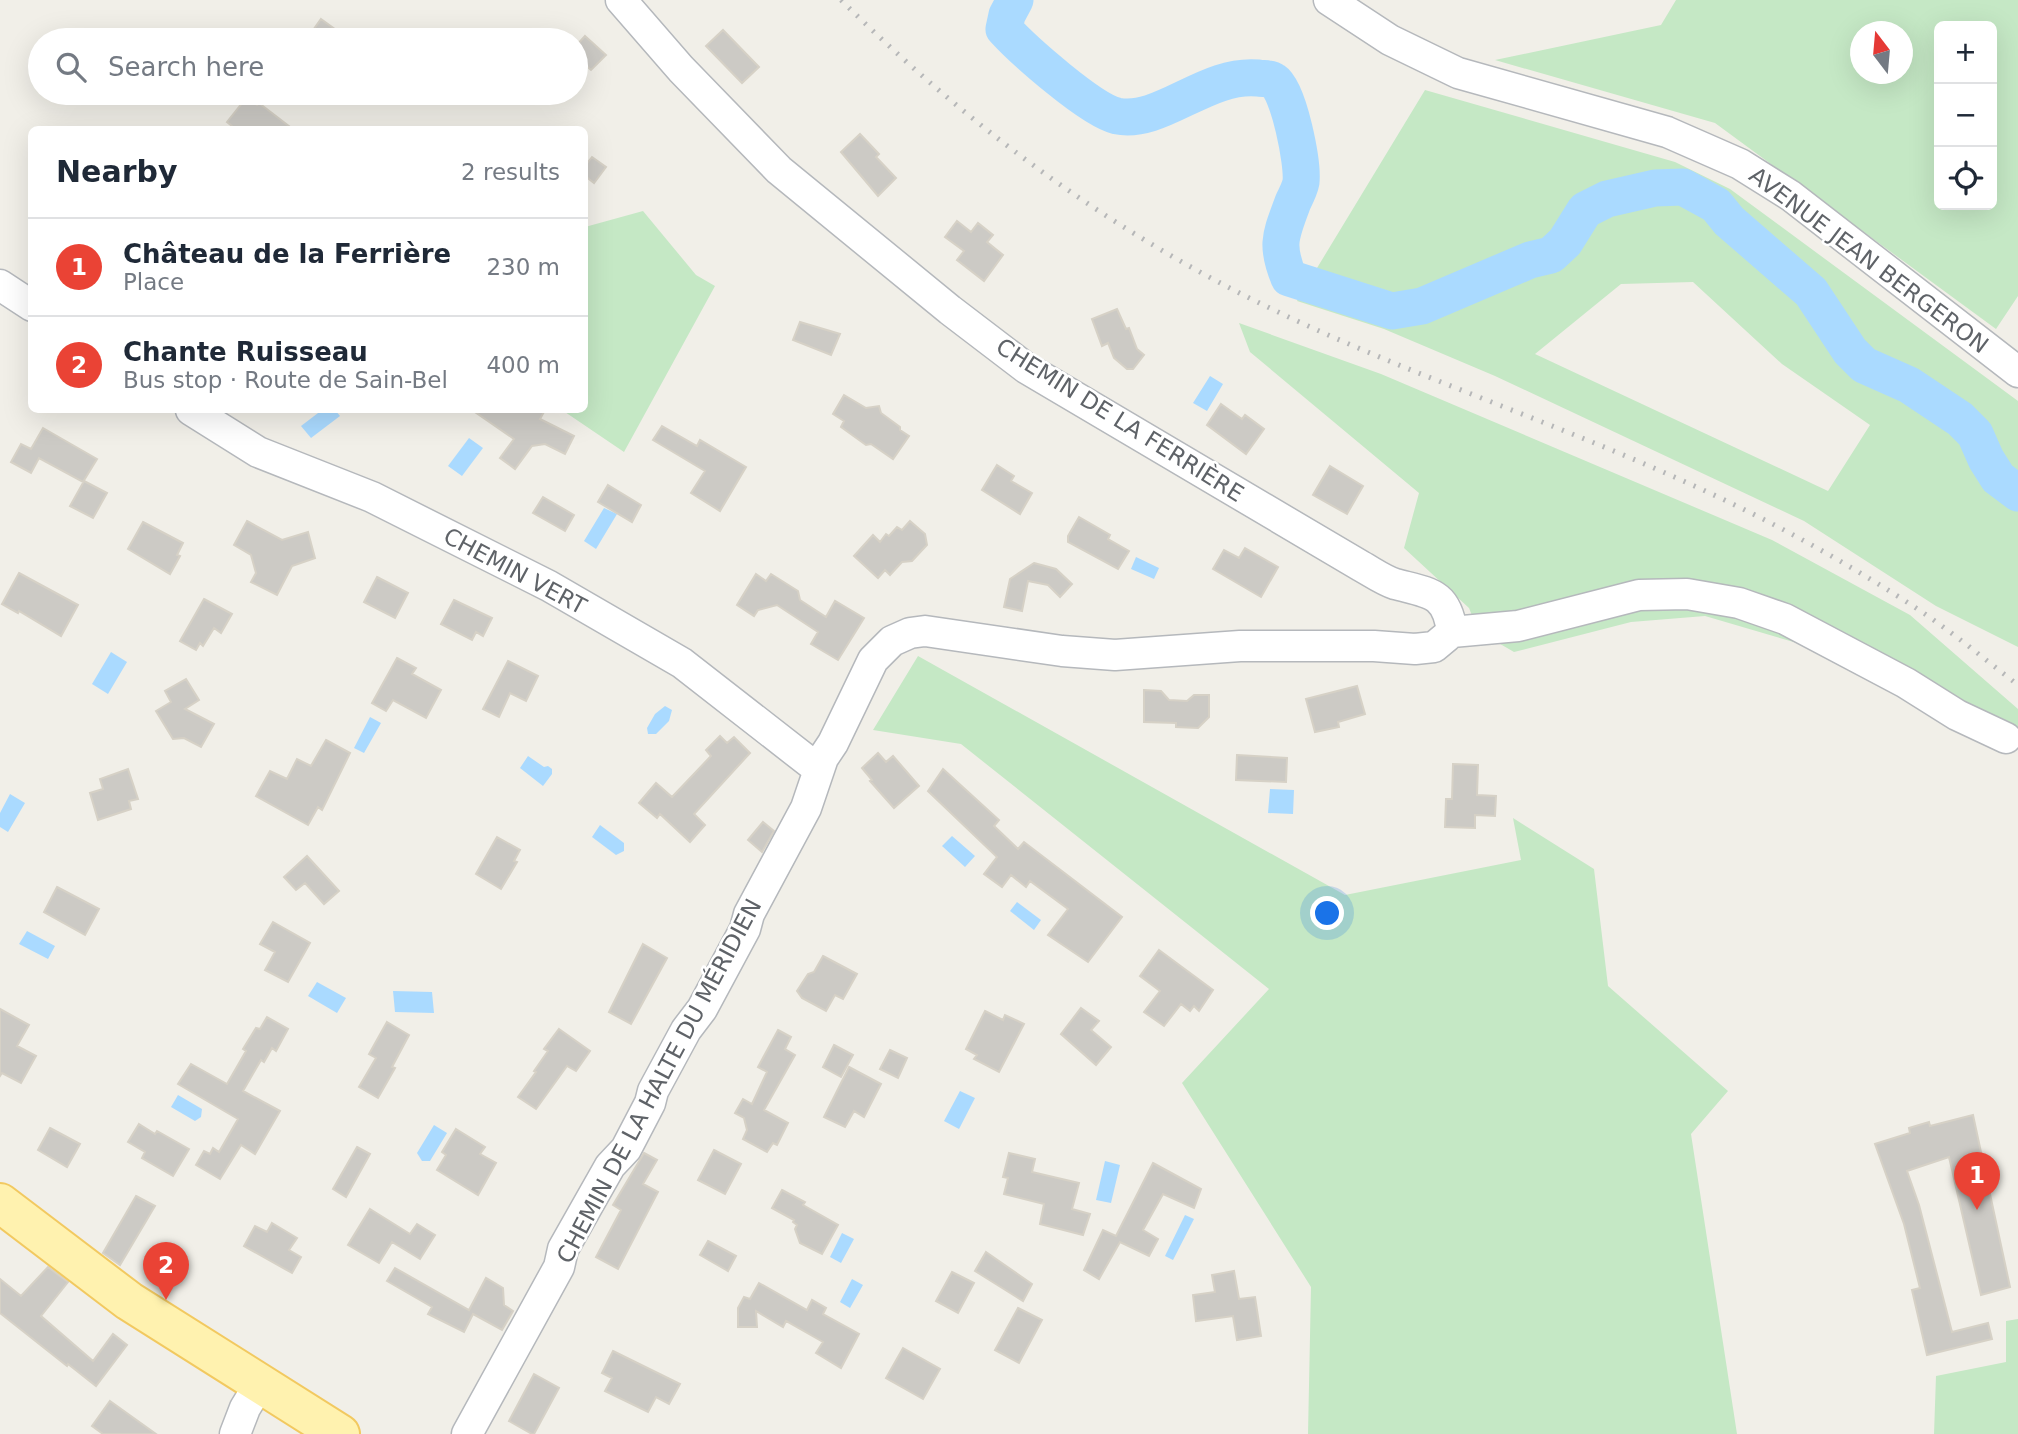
<!DOCTYPE html>
<meta charset="utf-8">
<style>
:root{--surface:#fff;--page:#f2f2f3;--text:#1f2937;--muted:#747a83;--line:#e0e1e3;--accent:#ea4335}
body{margin:0;font-family:"DejaVu Sans",sans-serif;background:var(--page);color:var(--text)}
.controls{position:absolute;right:21px;top:21px;display:grid;overflow:hidden;border-radius:10px;box-shadow:0 7px 28px #0002}
.controls button{width:63px;height:63px;display:grid;place-items:center;padding:0;border:0;border-bottom:2px solid var(--line);background:var(--surface);color:var(--text);font:35px sans-serif}
.compass{position:absolute;left:1850px;top:21px;width:63px;height:63px;border-radius:50%;background:var(--surface);box-shadow:0 7px 28px #0002;rotate:344deg}
.you{position:absolute;left:1328px;top:914px;width:24px;height:24px;margin:-18px;border:5px solid #fff;border-radius:50%;background:#1a73e8;box-shadow:0 0 0 10px #1a73e833}
.badge{display:grid;place-items:center;width:46px;height:46px;border-radius:50%;background:var(--accent);color:#fff;font-size:23px;font-weight:700}
.pin{position:absolute;translate:-50% -58px;filter:drop-shadow(0 2px 4px #0008)}
.pin::after{content:'';position:absolute;top:37px;width:24px;height:21px;background:inherit;clip-path:polygon(0 0,100% 0,50% 100%)}
.list{margin:0;padding:0;list-style:none}
h2{display:flex;justify-content:space-between;align-items:center;height:91px;margin:0;padding:0 28px;font-size:30px}
h2 small{font-size:23px;font-weight:400;color:var(--muted)}
.list li{display:grid;grid-template-columns:46px 1fr auto;gap:21px;align-items:center;box-sizing:border-box;height:98px;padding:0 28px;border-top:2px solid var(--line)}
.list b{display:block;font-size:26px;white-space:nowrap}
.list p{margin:0;font-size:23px;white-space:nowrap;color:var(--muted)}
.list em{font-size:23px;font-style:normal;color:var(--muted)}
.icon{flex:none;width:38px;height:38px;fill:none;stroke:currentColor;stroke-width:2;stroke-linecap:round;stroke-linejoin:round}
.map{position:relative;flex:none;width:2018px;height:1434px;overflow:hidden}
.search{position:absolute;background:var(--surface);box-shadow:0 7px 28px #0002;left:28px;top:28px;width:560px;height:77px;display:flex;align-items:center;gap:18px;box-sizing:border-box;padding:0 24px;border-radius:38px;color:var(--muted);font-size:26px}
.panel{position:absolute;background:var(--surface);box-shadow:0 7px 28px #0002;left:28px;top:126px;width:560px;height:287px;border-radius:10px}
.map>svg:first-child{display:block}
.green{fill:#c5e8c5;fill-rule:evenodd}
.water{fill:#aadaff}
.lines{fill:none;stroke-linecap:round;stroke-linejoin:round}
.river{stroke:#aadaff;stroke-width:37}
.building{fill:#cccac5;stroke:#d6d1c6;stroke-width:2}
.minor-casing{stroke:#b5b8bc;stroke-width:33}
.major-casing{stroke:#f2c960;stroke-width:42}
.minor{stroke:#fff;stroke-width:30}
.major{stroke:#fff2af;stroke-width:38}
.rail{stroke:#b6b7b8;stroke-width:5;stroke-dasharray:2 9;stroke-linecap:butt}
.labels{text-anchor:middle;stroke-width:5;stroke-linejoin:round;paint-order:stroke}
.street-label{font-size:23px;fill:#5f6368;stroke:#fff}
</style>
<div class="map">
<svg width="2018" height="1434" viewBox="0 0 2018 1434">
<rect width="100%" height="100%" fill="#f1efe8"/>
<path class="green" d="M 1676,0 L 2018,0 L 2018,296 L 1996,329 L 1715,123 L 1495,60 L 1661,25 ZM 1939,26 L 1992,26 L 1992,205 L 1939,205 ZM 1860,32 L 1902,32 L 1902,74 L 1860,74 Z
M 1425,90 L 1675,162 L 1730,189 L 2018,401 L 2018,647 L 1936,606 L 1804,521 L 1495,376 L 1384,329 L 1297,301 ZM 1693,282 L 1782,364 L 1870,425 L 1828,491 L 1535,354 L 1621,284 Z
M 643,211 L 696,275 L 715,286 L 624,452 L 562,410 L 584,410 L 585,227 Z
M 1239,323 L 1381,374 L 1772,540 L 1910,615 L 2018,709 L 2018,739 L 1934,715 L 1804,645 L 1705,616 L 1631,622 L 1514,652 L 1478,631 L 1469,608 L 1404,548 L 1419,493 L 1250,352 Z
M 918,656 L 1345,895 L 1521,860 L 1513,818 L 1594,869 L 1608,986 L 1728,1091 L 1691,1134 L 1737,1434 L 1308,1434 L 1311,1287 L 1182,1083 L 1269,989 L 961,744 L 873,730 Z
M 2018,1319 L 2018,1434 L 1934,1434 L 1936,1376 L 2006,1362 L 2006,1321 Z"/>
<path class="water" d="M 1210,376 L 1223,384 L 1207,411 L 1193,403 Z
M 322,410 L 335,410 L 340,416 L 311,438 L 301,426 Z
M 469,438 L 483,448 L 462,476 L 448,466 Z
M 604,508 L 617,514 L 596,549 L 584,541 Z
M 1136,557 L 1159,568 L 1154,579 L 1131,569 Z
M 111,652 L 127,662 L 108,694 L 92,684 Z
M 665,706 L 672,710 L 669,721 L 656,734 L 648,734 L 647,728 L 655,714 Z
M 370,717 L 381,723 L 364,753 L 354,748 Z
M 528,756 L 544,767 L 548,766 L 552,769 L 552,774 L 543,786 L 520,768 Z
M 1270,789 L 1294,790 L 1293,814 L 1268,813 Z
M 10,794 L 25,803 L 8,832 L 0,827 L 0,813 Z
M 600,825 L 624,843 L 624,851 L 616,855 L 592,837 Z
M 952,836 L 975,856 L 965,867 L 942,846 Z
M 1017,902 L 1041,920 L 1034,930 L 1010,911 Z
M 27,931 L 55,946 L 48,959 L 19,944 Z
M 317,982 L 346,998 L 337,1013 L 308,996 Z
M 393,991 L 432,992 L 434,1013 L 395,1012 Z
M 960,1091 L 975,1098 L 959,1129 L 944,1121 Z
M 178,1095 L 202,1109 L 201,1117 L 195,1121 L 171,1107 Z
M 434,1125 L 447,1133 L 430,1161 L 422,1161 L 417,1153 Z
M 1105,1161 L 1120,1165 L 1111,1203 L 1096,1200 Z
M 1185,1215 L 1194,1219 L 1173,1260 L 1165,1256 Z
M 842,1233 L 854,1239 L 841,1263 L 830,1257 Z
M 852,1279 L 863,1285 L 850,1308 L 840,1302 Z"/>
<g class="lines">
<path class="river" d="M 1015,0 L 1007,15 L 1004,29 C 1024,51 1091,110 1117,116 C 1161,125 1206,73 1258,78 C 1264,79 1270,78 1274,81 C 1289,91 1303,163 1301,182 C 1300,188 1296,196 1293,202 C 1281,235 1275,244 1289,278 L 1392,311 L 1422,306 L 1530,260 L 1551,255 L 1565,242 L 1585,210 L 1607,199 L 1655,188 L 1683,187 L 1716,205 L 1729,221 L 1811,292 L 1850,351 L 1864,365 L 1909,385 L 1960,419 L 1975,434 L 1986,459 L 1998,478 L 2018,493"/>
</g>
<path class="building" d="M 321,19 L 350,40 L 306,40 Z
M 723,30 L 759,67 L 742,83 L 706,46 Z
M 585,36 L 606,55 L 591,70 L 576,57 L 576,46 Z
M 247,97 L 257,105 L 259,103 L 294,130 L 237,130 L 227,122 Z
M 860,134 L 879,154 L 876,157 L 896,178 L 878,196 L 841,152 Z
M 592,157 L 606,167 L 594,183 L 584,175 L 584,167 Z
M 957,221 L 971,232 L 978,223 L 993,235 L 987,242 L 1003,255 L 984,281 L 957,260 L 964,251 L 945,237 Z
M 1117,309 L 1126,329 L 1129,328 L 1137,349 L 1144,355 L 1133,369 L 1127,369 L 1114,358 L 1108,343 L 1102,346 L 1092,319 Z
M 800,322 L 840,334 L 831,355 L 793,340 Z
M 844,395 L 866,408 L 879,406 L 881,413 L 900,427 L 900,430 L 909,436 L 893,459 L 871,444 L 866,445 L 841,427 L 844,421 L 833,414 Z
M 1221,404 L 1242,419 L 1245,415 L 1264,429 L 1246,454 L 1207,425 Z
M 472,410 L 545,410 L 540,419 L 574,436 L 565,454 L 545,444 L 532,446 L 515,469 L 500,458 L 514,439 Z
M 662,426 L 697,446 L 700,440 L 746,467 L 720,511 L 691,493 L 705,471 L 653,440 Z
M 43,428 L 97,459 L 83,482 L 39,458 L 31,473 L 11,462 L 21,444 L 31,449 Z
M 997,465 L 1014,476 L 1011,481 L 1032,493 L 1020,514 L 982,490 Z
M 1330,466 L 1363,486 L 1347,514 L 1313,495 Z
M 84,481 L 107,493 L 93,518 L 70,506 Z
M 608,485 L 641,505 L 632,522 L 598,502 Z
M 543,497 L 574,515 L 565,531 L 533,513 Z
M 1079,517 L 1110,535 L 1108,539 L 1129,551 L 1118,569 L 1068,542 L 1068,536 Z
M 247,521 L 282,540 L 308,532 L 315,558 L 292,566 L 277,595 L 251,582 L 256,573 L 251,555 L 234,545 Z
M 910,521 L 925,534 L 927,545 L 912,561 L 902,562 L 890,575 L 885,570 L 878,578 L 854,556 L 873,535 L 880,542 L 886,534 L 889,536 L 897,527 L 902,530 Z
M 143,522 L 183,543 L 177,555 L 180,556 L 170,574 L 128,549 Z
M 1245,548 L 1278,567 L 1261,597 L 1213,569 L 1224,550 L 1239,558 Z
M 1034,563 L 1056,569 L 1072,584 L 1060,597 L 1048,585 L 1028,581 L 1022,611 L 1004,607 L 1010,579 Z
M 19,573 L 78,605 L 61,636 L 19,611 L 18,613 L 2,604 Z
M 756,574 L 766,581 L 771,574 L 798,591 L 800,600 L 826,617 L 835,601 L 864,618 L 838,660 L 811,644 L 818,632 L 777,605 L 758,610 L 754,616 L 737,605 Z
M 377,577 L 408,593 L 395,618 L 364,602 Z
M 204,599 L 232,614 L 221,633 L 214,628 L 203,646 L 200,643 L 196,650 L 180,641 Z
M 454,600 L 492,618 L 483,636 L 476,632 L 472,640 L 441,624 Z
M 397,658 L 416,668 L 412,674 L 441,690 L 426,718 L 393,700 L 386,711 L 372,703 Z
M 508,661 L 538,676 L 526,701 L 510,693 L 499,717 L 483,709 Z
M 186,679 L 199,700 L 185,709 L 214,724 L 201,747 L 184,738 L 173,739 L 156,711 L 171,702 L 165,691 Z
M 1357,686 L 1365,714 L 1338,722 L 1339,727 L 1315,732 L 1306,699 Z
M 1144,690 L 1161,691 L 1169,700 L 1187,701 L 1194,695 L 1209,695 L 1209,717 L 1198,728 L 1176,727 L 1176,723 L 1144,722 Z
M 720,736 L 727,743 L 734,737 L 750,753 L 694,814 L 705,825 L 690,842 L 660,814 L 657,818 L 639,803 L 656,783 L 672,797 L 711,756 L 706,750 Z
M 326,740 L 350,753 L 322,810 L 318,807 L 308,825 L 256,796 L 270,771 L 287,779 L 297,759 L 311,766 Z
M 878,753 L 886,762 L 893,756 L 919,786 L 894,808 L 870,781 L 872,780 L 862,768 Z
M 1237,755 L 1287,758 L 1286,782 L 1236,780 Z
M 1453,764 L 1478,765 L 1477,795 L 1496,796 L 1495,816 L 1475,815 L 1475,828 L 1445,827 L 1446,799 L 1452,799 Z
M 128,769 L 138,799 L 129,801 L 131,809 L 98,820 L 90,793 L 103,789 L 100,779 Z
M 943,769 L 999,820 L 994,826 L 1018,849 L 1024,842 L 1122,917 L 1088,962 L 1048,935 L 1068,909 L 1030,881 L 1026,887 L 1011,875 L 1002,887 L 984,874 L 997,857 L 928,791 Z
M 763,822 L 774,831 L 762,852 L 748,840 Z
M 497,837 L 520,850 L 514,861 L 517,862 L 501,889 L 476,874 Z
M 307,856 L 339,891 L 324,904 L 305,883 L 296,890 L 284,877 Z
M 57,887 L 99,909 L 85,935 L 44,912 Z
M 273,922 L 310,943 L 288,982 L 265,970 L 275,952 L 260,944 Z
M 643,944 L 667,958 L 631,1024 L 609,1012 Z
M 1159,950 L 1213,990 L 1199,1011 L 1194,1006 L 1190,1011 L 1181,1004 L 1164,1026 L 1144,1012 L 1160,991 L 1140,976 Z
M 823,956 L 857,974 L 843,999 L 835,995 L 826,1011 L 802,998 L 797,991 L 808,974 L 814,972 Z
M 1081,1008 L 1099,1021 L 1091,1030 L 1111,1047 L 1096,1065 L 1061,1034 Z
M 0,1009 L 29,1025 L 17,1046 L 36,1056 L 21,1083 L 2,1073 L 0,1076 Z
M 985,1011 L 1003,1020 L 1005,1015 L 1024,1024 L 999,1072 L 974,1059 L 977,1055 L 966,1049 Z
M 267,1017 L 288,1029 L 276,1051 L 272,1048 L 264,1062 L 261,1060 L 243,1091 L 280,1111 L 255,1154 L 241,1145 L 220,1179 L 196,1165 L 204,1151 L 210,1154 L 213,1148 L 219,1152 L 238,1119 L 178,1084 L 191,1064 L 227,1084 L 246,1051 L 243,1049 L 256,1028 L 260,1029 Z
M 387,1022 L 409,1035 L 392,1067 L 395,1068 L 378,1098 L 359,1087 L 376,1058 L 369,1054 Z
M 559,1029 L 590,1051 L 576,1071 L 567,1066 L 536,1109 L 518,1097 L 536,1072 L 534,1071 L 548,1051 L 544,1049 Z
M 778,1030 L 791,1037 L 785,1049 L 795,1055 L 764,1110 L 788,1123 L 777,1145 L 773,1143 L 767,1152 L 743,1139 L 747,1130 L 744,1118 L 735,1113 L 743,1099 L 752,1104 L 767,1072 L 758,1067 Z
M 834,1045 L 853,1055 L 841,1077 L 823,1067 Z
M 890,1050 L 907,1058 L 898,1078 L 880,1069 Z
M 849,1067 L 881,1084 L 864,1117 L 854,1111 L 845,1127 L 824,1117 Z
M 1973,1115 L 2010,1287 L 1981,1295 L 1949,1157 L 1907,1171 L 1919,1205 L 1952,1332 L 1988,1323 L 1992,1339 L 1927,1355 L 1912,1290 L 1920,1288 L 1904,1224 L 1875,1144 L 1910,1133 L 1909,1128 L 1929,1122 L 1930,1126 Z
M 139,1124 L 155,1134 L 157,1131 L 189,1149 L 173,1176 L 142,1158 L 145,1152 L 128,1142 Z
M 50,1128 L 80,1144 L 67,1167 L 38,1150 Z
M 456,1129 L 485,1147 L 480,1154 L 496,1163 L 478,1195 L 437,1170 L 446,1155 L 442,1152 Z
M 357,1147 L 370,1154 L 346,1197 L 333,1189 Z
M 714,1150 L 741,1164 L 725,1194 L 698,1180 Z
M 644,1153 L 657,1160 L 643,1184 L 658,1192 L 618,1269 L 596,1257 L 621,1210 L 613,1205 Z
M 1009,1153 L 1035,1159 L 1032,1172 L 1079,1183 L 1072,1209 L 1090,1214 L 1083,1235 L 1040,1224 L 1044,1204 L 1004,1194 L 1008,1178 L 1003,1177 Z
M 1153,1163 L 1201,1189 L 1194,1208 L 1163,1194 L 1143,1230 L 1158,1239 L 1149,1256 L 1120,1242 L 1099,1279 L 1084,1270 L 1103,1230 L 1116,1236 Z
M 782,1190 L 805,1202 L 803,1205 L 838,1225 L 822,1254 L 800,1243 L 795,1229 L 797,1225 L 793,1222 L 794,1220 L 772,1208 Z
M 136,1196 L 155,1206 L 120,1265 L 103,1253 Z
M 370,1209 L 410,1234 L 417,1224 L 435,1235 L 420,1259 L 392,1242 L 379,1263 L 348,1245 Z
M 272,1223 L 297,1238 L 289,1250 L 301,1257 L 292,1273 L 244,1246 L 255,1226 L 267,1232 Z
M 708,1241 L 736,1256 L 728,1271 L 700,1255 Z
M 986,1252 L 1032,1284 L 1023,1301 L 975,1271 Z
M 48,1267 L 68,1282 L 41,1316 L 93,1361 L 113,1334 L 127,1345 L 96,1386 L 68,1364 L 67,1366 L 0,1313 L 0,1279 L 21,1296 Z
M 395,1268 L 469,1310 L 486,1278 L 503,1288 L 504,1305 L 513,1311 L 502,1330 L 473,1314 L 464,1332 L 428,1314 L 432,1307 L 387,1281 Z
M 1234,1271 L 1239,1299 L 1255,1297 L 1261,1336 L 1237,1340 L 1233,1316 L 1196,1321 L 1193,1295 L 1215,1292 L 1212,1275 Z
M 952,1272 L 974,1283 L 958,1313 L 936,1301 Z
M 759,1283 L 807,1310 L 812,1300 L 826,1308 L 823,1314 L 859,1334 L 841,1368 L 816,1353 L 823,1342 L 786,1321 L 783,1327 L 756,1311 L 757,1327 L 738,1327 L 738,1308 L 744,1297 L 750,1299 Z
M 1018,1308 L 1042,1320 L 1019,1363 L 995,1350 Z
M 903,1348 L 940,1369 L 923,1399 L 886,1378 Z
M 613,1351 L 680,1384 L 669,1404 L 656,1397 L 648,1412 L 605,1391 L 612,1378 L 602,1373 Z
M 534,1374 L 559,1388 L 534,1434 L 532,1434 L 509,1421 Z
M 110,1401 L 156,1434 L 103,1434 L 92,1426 Z"/>
<g class="lines">
<g class="minor-casing">
<path id="minor" d="M 621,0 L 681,69 L 779,170 L 950,310 L 1026,368 L 1361,566 C 1372,572 1383,580 1395,584 C 1429,593 1447,592 1452,632
M 1329,0 L 1390,40 L 1458,73 L 1667,132 L 1740,164 L 1791,196 L 2018,372
M 0,285 L 32,306
M 191,410 L 258,452 L 372,497 L 549,586 L 682,663 L 818,769
M 235,1434 L 245,1408 L 259,1385
M 467,1434 L 559,1267 L 563,1249 L 610,1166 L 626,1149 L 650,1103 L 653,1091 L 686,1030 L 702,1009 L 745,929 L 749,914 L 806,808 L 823,758 L 833,743 L 873,660 L 892,641 L 910,633 L 925,631 L 1062,651 L 1115,655 L 1240,646 L 1374,646 L 1415,649 L 1434,647 L 1452,632 L 1518,626 L 1639,595 L 1687,594 L 1739,603 L 1785,619 L 1906,683 L 1957,715 L 2006,738"/>
</g>
<g class="major-casing">
<path id="major" d="M 0,1203 L 129,1301 L 340,1434"/>
</g>
<use href="#minor" class="minor"/>
<use href="#major" class="major"/>
<path class="rail" d="M 841,0 C 946,104 1062,195 1191,267 C 1349,356 1525,409 1690,484 C 1772,521 1850,564 1925,614 C 1957,636 1987,661 2018,685"/>
</g>
<g class="labels">
<g class="street-label">
<text transform="translate(1869 260) rotate(37)" y="8">AVENUE JEAN BERGERON</text>
<text transform="translate(1120 420) rotate(32)" y="8">CHEMIN DE LA FERRIÈRE</text>
<text transform="translate(515 571) rotate(28)" y="8">CHEMIN VERT</text>
<text transform="translate(659 1081) rotate(-62)" y="8">CHEMIN DE LA HALTE DU MÉRIDIEN</text>
</g>
</g>
</svg>
<div class="controls">
<button>+</button>
<button>−</button>
<button><svg class="icon" aria-label="locate" viewBox="0 0 24 24"><circle cx="12" cy="12" r="6"/><path d="M12 2v4M12 18v4M2 12h4M18 12h4"/></svg></button>
</div>
<svg class="compass" viewBox="-18 -18 36 36"><path d="M0-13l5 13h-10z" fill="#e53935"/><path d="M0 13l5-13h-10z" fill="#747a83"/></svg>
<div class="you"></div>
<div class="pin badge" style="left:1977px;top:1210px">1</div>
<div class="pin badge" style="left:166px;top:1300px">2</div>
<div class="search"><svg class="icon" aria-label="search" viewBox="0 0 24 24"><circle cx="10" cy="10" r="6"/><path d="M15 15l6 6"/></svg>Search here</div>
<section class="panel">
<h2>Nearby<small>2 results</small></h2>
<ul class="list">
<li><span class="badge">1</span><div><b>Château de la Ferrière</b><p>Place</p></div><em>230 m</em></li>
<li><span class="badge">2</span><div><b>Chante Ruisseau</b><p>Bus stop · Route de Sain-Bel</p></div><em>400 m</em></li>
</ul>
</section>
</div>
